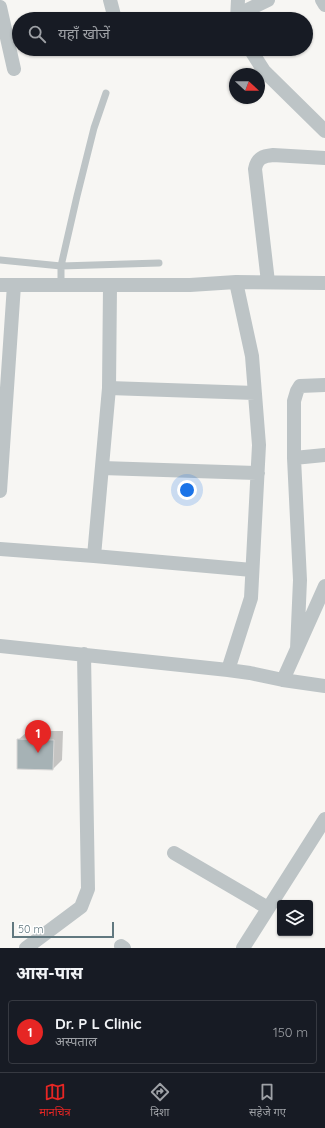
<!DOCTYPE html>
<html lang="hi">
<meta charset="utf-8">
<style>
:root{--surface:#171b24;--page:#242831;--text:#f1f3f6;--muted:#9ea1a6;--line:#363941;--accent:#e62624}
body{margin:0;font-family:Quicksand,"Noto Sans Devanagari",sans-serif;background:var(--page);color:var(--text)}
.controls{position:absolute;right:12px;bottom:12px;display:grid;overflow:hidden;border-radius:4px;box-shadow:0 1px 3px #0004}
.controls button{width:36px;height:36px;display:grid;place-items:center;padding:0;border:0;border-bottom:1px solid var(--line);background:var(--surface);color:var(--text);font:20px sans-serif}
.compass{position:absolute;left:229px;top:68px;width:36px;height:36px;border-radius:50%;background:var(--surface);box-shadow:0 1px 3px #0004;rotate:111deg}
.scale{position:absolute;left:12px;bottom:10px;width:102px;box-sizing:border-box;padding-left:4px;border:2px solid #61787f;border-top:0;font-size:11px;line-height:14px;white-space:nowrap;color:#61787f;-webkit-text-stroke:3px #fff;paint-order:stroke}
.you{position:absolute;left:187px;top:490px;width:14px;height:14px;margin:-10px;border:3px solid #fff;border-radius:50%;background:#1a73e8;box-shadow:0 0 0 6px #1a73e833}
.badge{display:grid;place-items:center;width:26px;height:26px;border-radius:50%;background:var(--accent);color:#fff;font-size:13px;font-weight:700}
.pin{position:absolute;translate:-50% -33px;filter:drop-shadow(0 1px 2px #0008)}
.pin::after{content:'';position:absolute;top:21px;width:14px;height:12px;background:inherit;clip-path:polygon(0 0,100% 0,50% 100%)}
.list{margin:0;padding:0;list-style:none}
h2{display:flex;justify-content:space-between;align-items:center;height:52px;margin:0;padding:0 16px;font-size:17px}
h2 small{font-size:13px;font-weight:400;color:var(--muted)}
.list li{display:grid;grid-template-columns:26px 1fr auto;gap:12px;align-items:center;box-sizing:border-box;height:64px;margin:0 8px 8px;padding:0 8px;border:1px solid var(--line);border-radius:4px}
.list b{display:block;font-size:15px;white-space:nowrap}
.list p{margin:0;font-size:13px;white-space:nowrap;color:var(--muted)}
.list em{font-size:13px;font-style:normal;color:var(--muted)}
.icon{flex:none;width:22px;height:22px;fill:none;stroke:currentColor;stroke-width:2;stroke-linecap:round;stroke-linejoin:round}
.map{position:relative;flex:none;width:325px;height:948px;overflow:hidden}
.search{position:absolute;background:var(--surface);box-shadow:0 1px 3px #0004;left:12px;right:12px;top:12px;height:44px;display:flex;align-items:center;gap:10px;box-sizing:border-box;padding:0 14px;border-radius:22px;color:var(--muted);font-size:15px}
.sheet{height:124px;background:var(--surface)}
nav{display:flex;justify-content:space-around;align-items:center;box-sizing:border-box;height:56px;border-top:1px solid var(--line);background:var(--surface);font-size:11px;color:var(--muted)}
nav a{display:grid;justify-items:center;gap:2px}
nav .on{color:var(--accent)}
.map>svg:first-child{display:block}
.shadow{fill:#0003}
.building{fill:#a6b2b5;stroke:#d8d7d6}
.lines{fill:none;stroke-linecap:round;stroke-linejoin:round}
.lane{stroke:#bdc4c6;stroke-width:7}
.street{stroke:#bdc4c6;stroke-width:14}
</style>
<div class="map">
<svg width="325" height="948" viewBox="0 0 325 948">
<rect width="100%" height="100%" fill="#f7f6f3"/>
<path class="shadow" d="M 28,731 L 63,731 L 62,760 L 53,769 L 18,740 Z"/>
<path class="building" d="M 17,739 L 54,740 L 53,770 L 17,769 Z"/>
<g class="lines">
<path class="lane" d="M 0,260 L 61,266 L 159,263
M 61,285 L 61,266 L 77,196 L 94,128 L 106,93"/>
<path class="street" d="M 110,0 L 115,19
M 322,0 L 325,5
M 0,7 L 14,69
M 237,15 L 268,0
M 237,19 L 238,0
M 250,49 L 264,71 L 325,131
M 268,282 L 255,169 C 257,158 263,156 273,155 L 325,158
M 0,285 L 190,285 L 236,282 L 325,283
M 109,388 L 255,393
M 294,458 L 325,455
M 102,468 L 258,473
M 0,491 L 14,285
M 0,549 L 94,556 L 252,570
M 94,556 L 109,388 L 110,286
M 0,646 L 228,670 L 250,673 L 283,680 L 325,686
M 297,649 L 300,580 L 294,458 L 294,401 L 297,391 L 300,386 L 325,385
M 228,670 L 251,598 L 259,445 L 252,356 L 236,282
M 283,680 L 325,586
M 174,853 L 268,908
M 121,946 L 124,948
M 26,948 L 81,907 L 88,889 L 84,654
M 243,948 L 325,819"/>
</g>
</svg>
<div class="controls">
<button><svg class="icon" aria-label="layers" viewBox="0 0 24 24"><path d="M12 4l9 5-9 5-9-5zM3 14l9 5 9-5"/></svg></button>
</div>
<svg class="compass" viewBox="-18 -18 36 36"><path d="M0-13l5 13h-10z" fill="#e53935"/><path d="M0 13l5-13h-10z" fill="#9ea1a6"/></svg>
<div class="scale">50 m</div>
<div class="you"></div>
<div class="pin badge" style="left:38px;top:753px">1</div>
<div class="search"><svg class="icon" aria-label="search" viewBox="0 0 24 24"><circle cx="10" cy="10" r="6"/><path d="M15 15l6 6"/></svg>यहाँ खोजें</div>
</div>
<section class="sheet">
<h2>आस-पास<small></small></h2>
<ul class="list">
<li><span class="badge">1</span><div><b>Dr. P L Clinic</b><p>अस्पताल</p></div><em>150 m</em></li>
</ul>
</section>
<nav>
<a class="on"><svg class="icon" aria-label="map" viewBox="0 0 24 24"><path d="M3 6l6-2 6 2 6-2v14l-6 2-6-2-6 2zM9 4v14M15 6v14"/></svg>मानचित्र</a>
<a><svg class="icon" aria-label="directions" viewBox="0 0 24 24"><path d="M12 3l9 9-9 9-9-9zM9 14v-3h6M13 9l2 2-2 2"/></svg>दिशा</a>
<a><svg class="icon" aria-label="saved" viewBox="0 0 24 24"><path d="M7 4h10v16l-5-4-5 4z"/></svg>सहेजे गए</a>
</nav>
